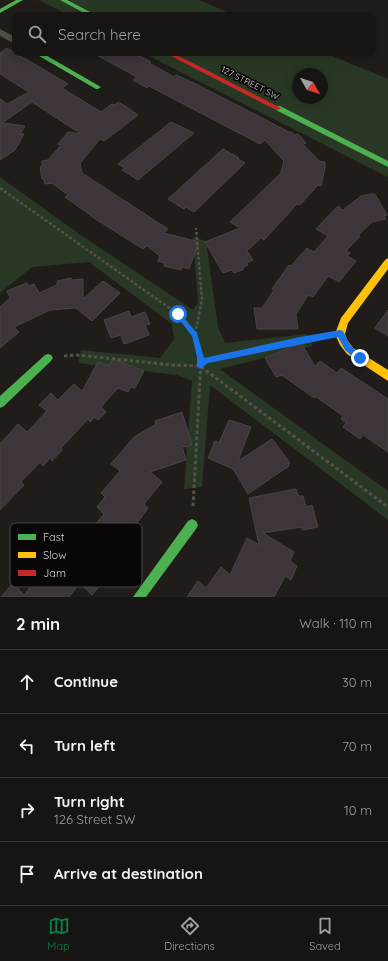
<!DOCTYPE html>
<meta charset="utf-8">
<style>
:root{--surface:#171514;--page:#201e1d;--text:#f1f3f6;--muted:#9e9fa0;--line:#363434;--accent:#0b8043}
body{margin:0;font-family:Quicksand,sans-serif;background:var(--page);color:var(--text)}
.compass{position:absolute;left:292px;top:68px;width:36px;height:36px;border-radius:50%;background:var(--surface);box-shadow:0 2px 10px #0003;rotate:129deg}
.stop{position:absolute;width:12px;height:12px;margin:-9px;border:3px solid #1a73e8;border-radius:50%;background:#fff}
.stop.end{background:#1a73e8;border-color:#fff;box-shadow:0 1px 4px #0008}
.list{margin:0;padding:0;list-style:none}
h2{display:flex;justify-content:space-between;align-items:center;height:52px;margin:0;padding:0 16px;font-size:17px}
h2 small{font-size:13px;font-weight:400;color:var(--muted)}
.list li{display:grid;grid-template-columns:26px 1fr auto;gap:12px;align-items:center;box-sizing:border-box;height:64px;padding:0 16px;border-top:1px solid var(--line)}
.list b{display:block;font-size:15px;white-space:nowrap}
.list p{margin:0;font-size:13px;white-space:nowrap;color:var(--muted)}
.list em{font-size:13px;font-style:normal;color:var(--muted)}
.icon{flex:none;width:22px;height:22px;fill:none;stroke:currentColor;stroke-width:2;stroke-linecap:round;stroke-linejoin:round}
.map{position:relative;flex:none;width:388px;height:597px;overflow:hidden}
.search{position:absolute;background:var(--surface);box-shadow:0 2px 10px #0003;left:12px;right:12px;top:12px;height:44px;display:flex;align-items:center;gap:10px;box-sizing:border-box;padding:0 14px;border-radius:8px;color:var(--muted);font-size:15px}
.sheet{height:308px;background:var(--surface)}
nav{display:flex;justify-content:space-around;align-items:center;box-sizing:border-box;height:56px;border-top:1px solid var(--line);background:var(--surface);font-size:11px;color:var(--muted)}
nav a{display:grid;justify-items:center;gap:2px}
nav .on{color:var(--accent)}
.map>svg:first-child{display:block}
.green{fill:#293825;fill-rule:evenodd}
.building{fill:#3d3539;stroke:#484545}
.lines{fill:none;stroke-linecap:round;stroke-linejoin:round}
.path-far1{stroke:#54504a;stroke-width:2.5;stroke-dasharray:3 2;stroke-linecap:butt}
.path{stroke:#54504a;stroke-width:3;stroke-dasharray:3.5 2.5;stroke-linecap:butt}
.street{fill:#544f46;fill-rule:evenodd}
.fast{fill:#4caf50;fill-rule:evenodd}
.slow{fill:#ffc107;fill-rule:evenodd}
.jam{fill:#c62828;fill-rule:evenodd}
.route{fill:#1a73e8}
.labels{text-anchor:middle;stroke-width:3.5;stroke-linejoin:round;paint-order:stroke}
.far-street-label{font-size:9px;fill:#dad6d4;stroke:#080606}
.key{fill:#080606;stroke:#474444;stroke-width:1}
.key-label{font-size:11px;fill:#dad6d4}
</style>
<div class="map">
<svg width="388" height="597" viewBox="0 0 388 597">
<rect width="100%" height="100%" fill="#1f1c1a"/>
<path class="green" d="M 39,0 L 199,0 L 234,15 L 68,15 Z
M 143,53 L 325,53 L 388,79 L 388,177 ZM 298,74 L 322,74 L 322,98 L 298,98 Z
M 0,177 L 75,231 L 193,310 L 198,303 L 193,237 L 206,241 L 218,327 L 225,343 L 307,334 L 313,346 L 220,369 L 388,491 L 388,520 L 210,385 L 202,487 L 184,489 L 192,381 L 177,375 L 78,363 L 81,350 L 160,358 L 174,339 L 172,324 L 89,262 L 32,267 L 0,293 Z"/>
<path class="building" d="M 7,48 L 68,84 L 62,88 L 101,112 L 112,104 L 114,105 L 119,102 L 138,115 L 104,141 L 100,139 L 80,163 L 82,173 L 168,229 L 164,233 L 199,242 L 189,269 L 182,267 L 181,270 L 164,266 L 165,263 L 158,261 L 160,256 L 147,246 L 143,249 L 97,220 L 65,197 L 68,195 L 52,183 L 45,184 L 44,179 L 42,179 L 40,167 L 42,166 L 42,161 L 48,160 L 61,145 L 58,144 L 68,132 L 81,134 L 32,102 L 2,123 L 25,126 L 20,134 L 24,134 L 15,150 L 0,160 L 0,99 L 7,104 L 29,92 L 0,74 L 0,53 Z
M 93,53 L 135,53 L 151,62 L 149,63 L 174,77 L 176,75 L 198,85 L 289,132 L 291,132 L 295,135 L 298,134 L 306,143 L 303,144 L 319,161 L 325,162 L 325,168 L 321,186 L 318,185 L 300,205 L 297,204 L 264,240 L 261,238 L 247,251 L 253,260 L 246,263 L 248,265 L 243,267 L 244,269 L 234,273 L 232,270 L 223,273 L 205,242 L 240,228 L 230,222 L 281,173 L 284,161 L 265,140 L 260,144 L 170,97 L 149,86 L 147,88 L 133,80 L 137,77 Z
M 171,122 L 194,133 L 138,180 L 122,170 L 125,168 L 118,164 Z
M 223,149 L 239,158 L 238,159 L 245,163 L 194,212 L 186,207 L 184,209 L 168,199 Z
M 370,194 L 375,194 L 387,215 L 384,216 L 386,219 L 372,222 L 358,235 L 360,236 L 346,251 L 350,253 L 347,256 L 356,261 L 339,282 L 328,276 L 313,297 L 308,295 L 296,314 L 298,329 L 257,329 L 254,308 L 262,308 L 274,290 L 272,289 L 289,265 L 291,266 L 307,248 L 314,252 L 328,236 L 316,229 L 338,206 L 343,210 L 361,196 Z
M 71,278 L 71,280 L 83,279 L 83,299 L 103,281 L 120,293 L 92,321 L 76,308 L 50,310 L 14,327 L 19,332 L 0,348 L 0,307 L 10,298 L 7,291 L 27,283 L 29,286 L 34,284 L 39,293 L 57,285 L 57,281 Z
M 388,310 L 388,336 L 375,328 Z
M 129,311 L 131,317 L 145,312 L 150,324 L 145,325 L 149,335 L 124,344 L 121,335 L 111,338 L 104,320 Z
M 301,343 L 315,366 L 320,361 L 337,373 L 341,368 L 388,399 L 388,452 L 363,435 L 360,439 L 343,427 L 346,423 L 341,419 L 343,416 L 315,396 L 314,398 L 282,375 L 276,377 L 265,358 Z
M 113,359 L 144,371 L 135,388 L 131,387 L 128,392 L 118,388 L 101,407 L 106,412 L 98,420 L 94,417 L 90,422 L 88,419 L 61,448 L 62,450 L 52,461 L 50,458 L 43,466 L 40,462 L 21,482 L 24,485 L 0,510 L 0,444 L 18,424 L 27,432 L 47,411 L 39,405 L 51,393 L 58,400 L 74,384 L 82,391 L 98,362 L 109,366 Z
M 182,412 L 192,445 L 185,447 L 182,446 L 186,460 L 150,472 L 162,482 L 144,504 L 148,508 L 135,526 L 131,522 L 113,544 L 124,555 L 92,595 L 80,583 L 69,597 L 1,597 L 13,583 L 24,595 L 57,556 L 52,551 L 63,538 L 67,542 L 68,540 L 76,547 L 104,514 L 97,507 L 105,497 L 101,493 L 120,471 L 111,464 L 134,437 L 156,424 L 155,421 Z
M 229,420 L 251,427 L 238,461 L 272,439 L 290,463 L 288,464 L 289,466 L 248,494 L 233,469 L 208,458 L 215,441 L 219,443 Z
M 296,489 L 298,496 L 303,496 L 306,507 L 312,505 L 318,527 L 302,530 L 302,527 L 263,533 L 294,552 L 290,561 L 297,566 L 291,580 L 285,576 L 274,597 L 187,597 L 198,581 L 206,588 L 221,567 L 230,575 L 247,538 L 259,545 L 249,498 Z"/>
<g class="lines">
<path class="path-far1" d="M 0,188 L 178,314 L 195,335 L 198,347
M 195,334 L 202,300 L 196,228
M 272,347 L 324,336"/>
<path class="path" d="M 64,356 L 77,355 L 172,365 L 200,366 L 388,507
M 200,366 L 206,360 L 276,346
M 193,506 L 201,361 L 197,346"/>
<path class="street" d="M 0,29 L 15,37 L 15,44 L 0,36 Z"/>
<path class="fast" d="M 16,0 L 23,0 L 0,13 L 0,9 Z
M 60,0 L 67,0 L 96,15 L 88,15 Z
M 34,53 L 42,53 L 101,87 L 98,89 L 96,89 Z
M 276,106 L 280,106 L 388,161 L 388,167 L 276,110 Z
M 48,354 L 51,355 L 53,358 L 51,361 L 4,406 L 0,408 L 0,396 L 45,355 Z
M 192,519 L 196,521 L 198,525 L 196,529 L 146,597 L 133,597 L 188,521 Z"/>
<path class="slow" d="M 388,258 L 388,269 L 348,323 L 345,334 L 347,340 L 353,348 L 388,370 L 388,381 L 347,354 L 340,345 L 335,334 L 341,318 L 385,260 Z"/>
<path class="jam" d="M 165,53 L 173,53 L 281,108 L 278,110 L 276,110 Z"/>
</g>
<path class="route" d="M 178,311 L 197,333 L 204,358 L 300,337 L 340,330 L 343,331 L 350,345 L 363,358 L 360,361 L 357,360 L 345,350 L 338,337 L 208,363 L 200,369 L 197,366 L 197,357 L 192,336 L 175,314 Z"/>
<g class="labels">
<g class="far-street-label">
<text transform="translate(250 83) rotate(27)" y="3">127 STREET SW</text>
</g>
</g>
<rect x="10" y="523" width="132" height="64" rx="6" class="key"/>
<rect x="18" y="534" width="18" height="6" fill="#4caf50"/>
<rect x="18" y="552" width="18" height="6" fill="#ffc107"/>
<rect x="18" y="570" width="18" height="6" fill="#c62828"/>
<g class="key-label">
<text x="43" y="541">Fast</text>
<text x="43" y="559">Slow</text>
<text x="43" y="577">Jam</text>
</g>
</svg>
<svg class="compass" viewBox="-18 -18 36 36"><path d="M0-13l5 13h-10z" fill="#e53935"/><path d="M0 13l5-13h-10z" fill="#9e9fa0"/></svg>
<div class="stop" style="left:178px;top:314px"></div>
<div class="stop end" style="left:360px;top:358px"></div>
<div class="search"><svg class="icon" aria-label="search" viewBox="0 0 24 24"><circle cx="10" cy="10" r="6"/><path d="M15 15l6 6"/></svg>Search here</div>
</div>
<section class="sheet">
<h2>2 min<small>Walk · 110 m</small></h2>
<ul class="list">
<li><svg class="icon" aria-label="ahead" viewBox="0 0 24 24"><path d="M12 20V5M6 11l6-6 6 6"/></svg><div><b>Continue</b></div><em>30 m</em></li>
<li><svg class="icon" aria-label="left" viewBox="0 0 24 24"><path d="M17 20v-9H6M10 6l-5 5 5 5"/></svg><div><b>Turn left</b></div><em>70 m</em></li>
<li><svg class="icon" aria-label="right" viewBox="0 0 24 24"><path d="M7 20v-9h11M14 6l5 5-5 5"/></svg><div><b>Turn right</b><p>126 Street SW</p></div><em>10 m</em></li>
<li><svg class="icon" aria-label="arrive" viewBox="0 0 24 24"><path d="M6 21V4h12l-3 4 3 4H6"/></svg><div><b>Arrive at destination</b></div></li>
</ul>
</section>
<nav>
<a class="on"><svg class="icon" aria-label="map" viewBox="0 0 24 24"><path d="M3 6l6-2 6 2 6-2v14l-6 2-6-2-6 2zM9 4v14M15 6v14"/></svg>Map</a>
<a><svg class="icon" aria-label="directions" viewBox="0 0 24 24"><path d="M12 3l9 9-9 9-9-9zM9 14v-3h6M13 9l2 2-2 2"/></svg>Directions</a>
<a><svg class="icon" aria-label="saved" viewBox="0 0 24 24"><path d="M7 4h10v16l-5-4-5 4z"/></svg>Saved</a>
</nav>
